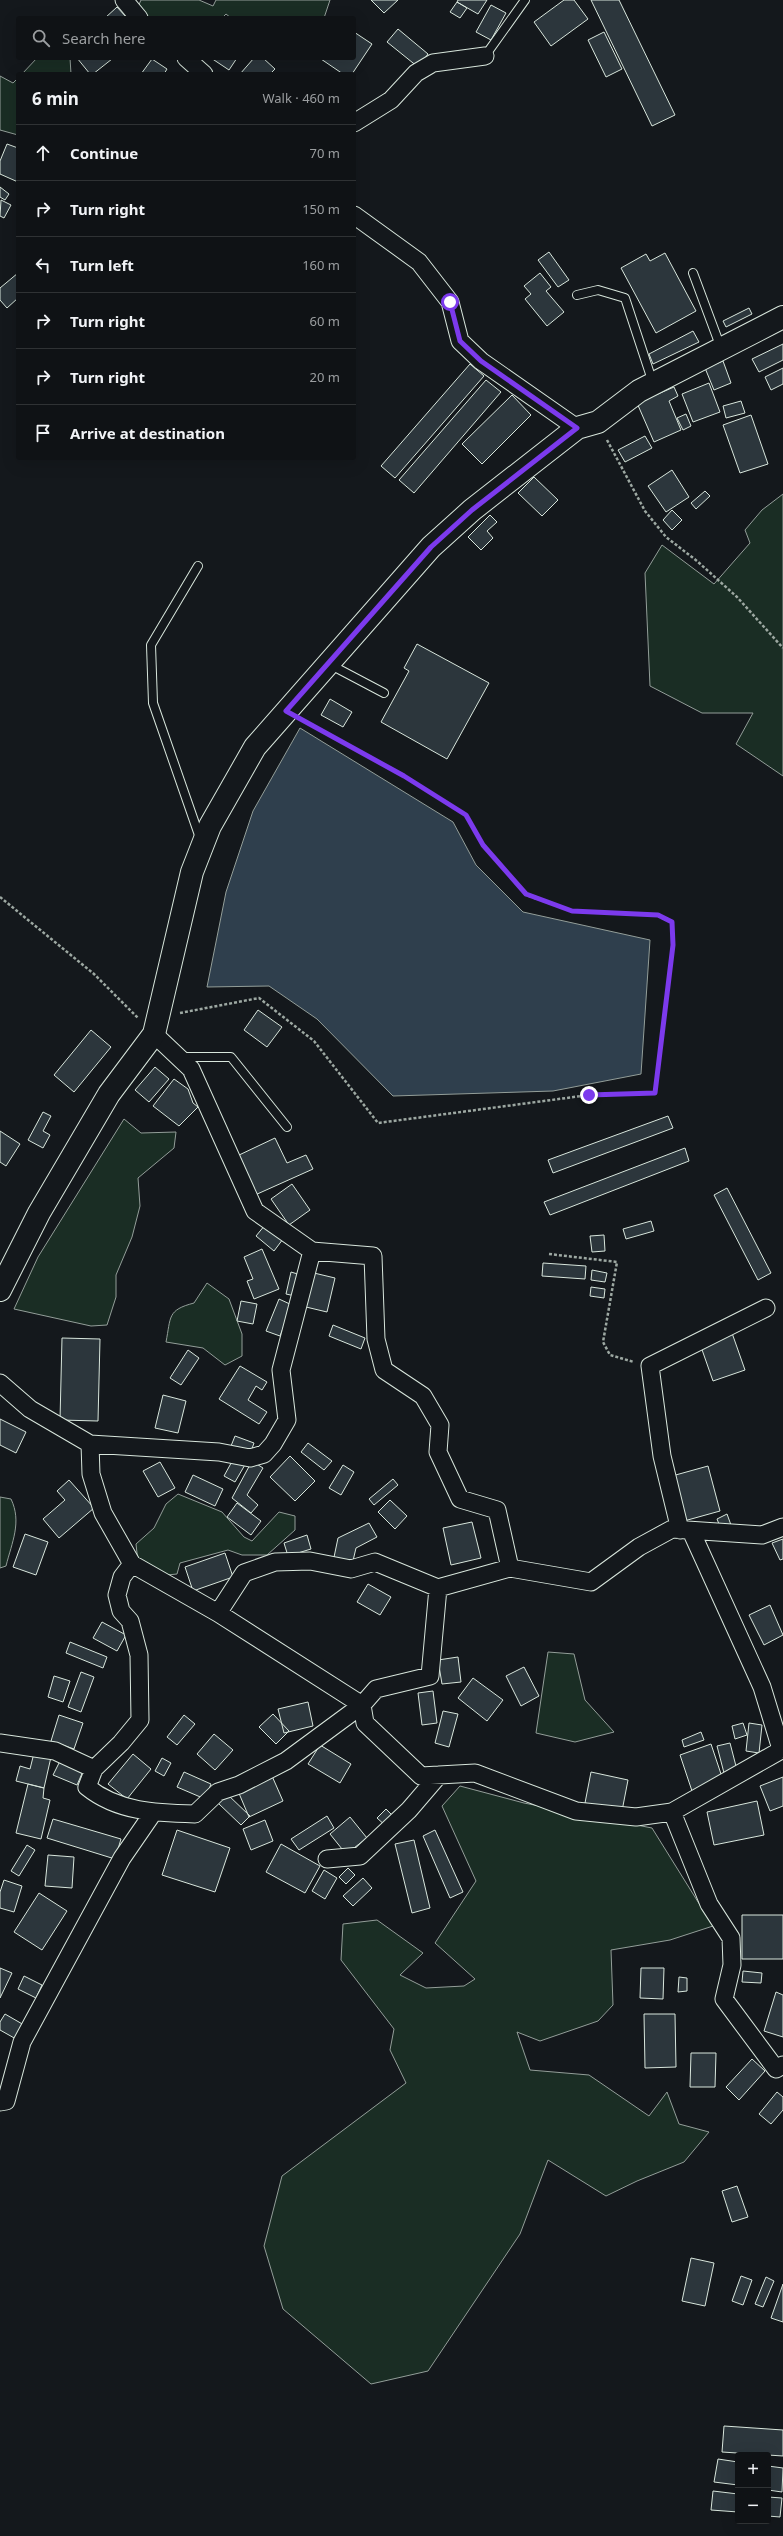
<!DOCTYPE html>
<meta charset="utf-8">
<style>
:root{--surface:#0f1215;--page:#1d2022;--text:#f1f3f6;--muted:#9b9ea0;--line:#2f3234}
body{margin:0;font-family:"Noto Sans",sans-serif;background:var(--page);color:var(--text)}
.controls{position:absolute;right:12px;bottom:12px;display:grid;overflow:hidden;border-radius:4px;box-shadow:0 4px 16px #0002}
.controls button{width:36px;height:36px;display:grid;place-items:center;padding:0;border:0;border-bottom:1px solid var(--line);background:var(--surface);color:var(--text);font:20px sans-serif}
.stop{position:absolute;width:12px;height:12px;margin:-9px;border:3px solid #7c3aed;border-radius:50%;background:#fff}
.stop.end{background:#7c3aed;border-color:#fff;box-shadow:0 1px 4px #0008}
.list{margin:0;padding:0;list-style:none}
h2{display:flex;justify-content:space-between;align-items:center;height:52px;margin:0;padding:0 16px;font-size:17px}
h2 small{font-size:13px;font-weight:400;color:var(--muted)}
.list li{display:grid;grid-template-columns:26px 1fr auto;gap:12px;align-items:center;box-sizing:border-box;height:56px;padding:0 16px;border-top:1px solid var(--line)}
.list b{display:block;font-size:15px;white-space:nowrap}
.list em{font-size:13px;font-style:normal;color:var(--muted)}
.icon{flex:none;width:22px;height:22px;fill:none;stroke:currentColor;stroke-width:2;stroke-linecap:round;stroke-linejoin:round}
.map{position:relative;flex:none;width:783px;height:2536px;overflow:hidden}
.search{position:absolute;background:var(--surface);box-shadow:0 4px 16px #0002;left:16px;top:16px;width:340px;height:44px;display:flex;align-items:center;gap:10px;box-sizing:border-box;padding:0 14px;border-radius:4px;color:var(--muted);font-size:15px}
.panel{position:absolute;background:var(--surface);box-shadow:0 4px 16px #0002;left:16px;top:72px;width:340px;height:388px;border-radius:4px}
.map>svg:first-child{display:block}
.green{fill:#1a2d24;stroke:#939e99}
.water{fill:#2f3f4d;stroke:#939e99}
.building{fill:#2c363c;stroke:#d8e6dc}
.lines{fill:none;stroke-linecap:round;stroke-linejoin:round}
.lane-casing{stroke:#d8e6dc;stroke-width:10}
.street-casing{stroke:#d8e6dc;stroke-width:19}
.secondary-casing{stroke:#d8e6dc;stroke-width:24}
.path{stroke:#9da8a2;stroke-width:2.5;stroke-dasharray:3 2;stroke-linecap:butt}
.lane{stroke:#14181c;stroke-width:8}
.street{stroke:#14181c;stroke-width:17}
.secondary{stroke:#14181c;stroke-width:22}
.route{stroke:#7c3aed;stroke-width:5}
</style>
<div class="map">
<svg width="783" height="2536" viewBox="0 0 783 2536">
<rect width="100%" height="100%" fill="#14181c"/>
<path class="green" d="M 141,0 L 199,0 L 213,6 L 216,0 L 330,0 L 324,18 L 231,18 L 226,14 L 222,18 L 148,18 L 137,9 Z
M 37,58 L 70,58 L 71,74 L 22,74 Z
M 0,76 L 13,83 L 18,78 L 18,135 L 0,130 Z
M 783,494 L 783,776 L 736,744 L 753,713 L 702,713 L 650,686 L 645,573 L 662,545 L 714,584 L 750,543 L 745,530 L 762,510 Z
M 124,1119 L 141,1133 L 176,1132 L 174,1148 L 138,1178 L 140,1206 L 132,1237 L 116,1275 L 116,1297 L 107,1325 L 91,1326 L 14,1309 L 38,1257 Z
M 207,1283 L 229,1299 L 242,1334 L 242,1356 L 225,1365 L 203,1348 L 166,1342 C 171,1317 167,1310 194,1303 Z
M 178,1494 L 222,1512 L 244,1537 L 252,1541 L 279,1512 L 295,1516 L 295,1530 L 267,1555 L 242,1555 L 228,1550 L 180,1563 L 177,1574 L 167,1575 L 138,1562 L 136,1544 L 154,1528 L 166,1504 Z
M 0,1497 L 11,1499 C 22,1522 12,1542 6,1566 L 0,1568 Z
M 548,1652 L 574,1654 L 585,1700 L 614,1732 L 575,1742 L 536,1733 Z
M 460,1786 L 524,1803 L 652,1828 L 713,1926 L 670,1940 L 611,1950 L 613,2005 L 598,2021 L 540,2041 L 517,2032 L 530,2070 L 589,2075 L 649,2116 L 667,2092 L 679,2124 L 709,2132 L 684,2162 L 637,2181 L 606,2196 L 548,2160 L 520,2234 L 428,2371 L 371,2384 L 283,2309 L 264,2246 L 282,2176 L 406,2083 L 390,2050 L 394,2029 L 341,1960 L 343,1924 L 377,1920 L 423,1953 L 400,1975 L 426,1988 L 464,1986 L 475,1979 L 435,1943 L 476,1881 L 442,1806 Z"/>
<path class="water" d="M 300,728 L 453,822 L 476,865 L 523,912 L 650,940 L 641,1074 L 553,1091 L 393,1096 L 317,1019 L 269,986 L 207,987 L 226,892 L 253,811 Z"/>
<path class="building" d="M 371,0 L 398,0 L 384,13 Z
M 458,0 L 487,0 L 478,14 L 457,2 Z
M 564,0 L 574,0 L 588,19 L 551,46 L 534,22 Z
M 591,0 L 619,0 L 675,115 L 652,126 Z
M 457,2 L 467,8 L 460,18 L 450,12 Z
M 491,5 L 506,13 L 491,40 L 476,32 Z
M 117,7 L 127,18 L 105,18 Z
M 398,29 L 428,54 L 418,67 L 387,42 Z
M 354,32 L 372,44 L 352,74 L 343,74 L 321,59 L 354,58 Z
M 604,32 L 622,69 L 606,77 L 588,40 Z
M 77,58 L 111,58 L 112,59 L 93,74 L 90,74 Z
M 211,58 L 237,58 L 229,70 Z
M 254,58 L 263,58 L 275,69 L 270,74 L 240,74 Z
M 152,59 L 167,69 L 164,74 L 141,74 Z
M 7,144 L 18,148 L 18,182 L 0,174 L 0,161 Z
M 0,187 L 9,194 L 5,200 L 0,197 Z
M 1,200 L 11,205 L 4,218 L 0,216 Z
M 549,252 L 569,280 L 558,287 L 538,260 Z
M 665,253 L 696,311 L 656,333 L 621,268 L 646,254 L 650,261 Z
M 18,273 L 18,298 L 7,308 L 0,300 L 0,288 Z
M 540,273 L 551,287 L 546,291 L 564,312 L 547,326 L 525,299 L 531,294 L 524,286 Z
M 749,308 L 752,314 L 726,327 L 723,321 Z
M 693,331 L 699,342 L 653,364 L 649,354 Z
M 783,344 L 783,360 L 759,372 L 752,359 Z
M 723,361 L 731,383 L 714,390 L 705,368 Z
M 470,364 L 484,376 L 395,478 L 381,466 Z
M 783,368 L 783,384 L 771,390 L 765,377 Z
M 486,380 L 501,392 L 414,493 L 399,480 Z
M 709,383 L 720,412 L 693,422 L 682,394 Z
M 674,387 L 678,396 L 669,401 L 681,430 L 654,442 L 637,403 Z
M 512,395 L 531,415 L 482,464 L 462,444 Z
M 741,401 L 745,413 L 726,418 L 723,406 Z
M 686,414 L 691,426 L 683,430 L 677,418 Z
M 751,415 L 768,464 L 740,473 L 723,425 Z
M 645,436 L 652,448 L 625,462 L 618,450 Z
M 672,470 L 689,497 L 666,512 L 648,486 Z
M 534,477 L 558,500 L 542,516 L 518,493 Z
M 705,491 L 710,496 L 696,509 L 691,503 Z
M 672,510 L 682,520 L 672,530 L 663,520 Z
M 490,515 L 497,522 L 487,531 L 493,538 L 481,550 L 468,537 Z
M 417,644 L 489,683 L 447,759 L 381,722 L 409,671 L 404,668 Z
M 330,699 L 352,712 L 343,727 L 321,715 Z
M 258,1010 L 282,1027 L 267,1047 L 244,1030 Z
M 91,1030 L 111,1047 L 74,1092 L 54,1075 Z
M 155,1067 L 169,1079 L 149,1102 L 135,1090 Z
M 174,1079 L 188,1089 L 193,1103 L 198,1107 L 179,1126 L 153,1106 Z
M 43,1112 L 51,1116 L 43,1131 L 50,1135 L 43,1148 L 28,1140 Z
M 668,1116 L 673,1128 L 553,1173 L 548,1160 Z
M 0,1131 L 20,1144 L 6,1166 L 0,1162 Z
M 275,1138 L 287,1163 L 306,1155 L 313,1169 L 255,1195 L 237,1156 Z
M 685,1148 L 689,1161 L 550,1215 L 544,1202 Z
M 292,1184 L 310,1210 L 289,1225 L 271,1199 Z
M 727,1188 L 771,1273 L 758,1280 L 714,1195 Z
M 651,1221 L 654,1231 L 626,1239 L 623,1229 Z
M 265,1225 L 283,1239 L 274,1251 L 256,1236 Z
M 604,1235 L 605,1251 L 592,1252 L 590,1236 Z
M 262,1249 L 279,1289 L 254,1299 L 247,1281 L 253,1279 L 244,1257 Z
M 543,1263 L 586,1266 L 585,1279 L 542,1276 Z
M 592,1270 L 607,1273 L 605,1282 L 591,1280 Z
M 291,1272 L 301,1275 L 295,1296 L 286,1294 Z
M 314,1273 L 335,1278 L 327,1312 L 306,1307 Z
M 591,1287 L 605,1289 L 604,1298 L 590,1296 Z
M 279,1299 L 292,1305 L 280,1336 L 266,1331 Z
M 241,1301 L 257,1304 L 253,1324 L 237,1321 Z
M 333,1325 L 365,1338 L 361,1349 L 329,1336 Z
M 732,1333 L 745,1370 L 713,1381 L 700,1344 Z
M 62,1338 L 100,1339 L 98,1421 L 60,1420 Z
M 188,1350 L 199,1358 L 181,1385 L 170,1378 Z
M 240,1366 L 267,1382 L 262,1390 L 256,1386 L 248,1400 L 267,1412 L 259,1424 L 219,1399 Z
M 163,1395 L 186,1401 L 178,1433 L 155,1428 Z
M 0,1419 L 26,1432 L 16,1453 L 0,1445 Z
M 235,1436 L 254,1443 L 250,1454 L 231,1446 Z
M 308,1443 L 332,1461 L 324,1470 L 301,1452 Z
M 235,1456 L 246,1463 L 235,1482 L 224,1476 Z
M 290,1456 L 315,1481 L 295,1501 L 270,1477 Z
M 252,1461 L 263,1468 L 247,1495 L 258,1505 L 251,1513 L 232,1498 Z
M 160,1462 L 175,1488 L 158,1497 L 143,1471 Z
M 343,1465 L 354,1472 L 341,1495 L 329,1488 Z
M 708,1466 L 720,1511 L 684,1521 L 672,1476 Z
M 193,1475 L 223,1489 L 215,1506 L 185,1492 Z
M 393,1479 L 398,1485 L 374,1505 L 369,1499 Z
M 69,1480 L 94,1508 L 59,1538 L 43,1519 L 65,1500 L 57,1491 Z
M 390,1500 L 407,1516 L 395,1529 L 378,1512 Z
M 237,1503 L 261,1521 L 251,1535 L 227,1517 Z
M 727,1514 L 731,1525 L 721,1529 L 717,1519 Z
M 472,1522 L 481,1558 L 451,1565 L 443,1528 Z
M 369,1523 L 377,1537 L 356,1548 L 352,1565 L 333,1562 L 338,1538 Z
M 25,1534 L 48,1542 L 36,1575 L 13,1567 Z
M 307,1535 L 311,1549 L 288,1556 L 284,1543 Z
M 783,1539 L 783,1559 L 780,1560 L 772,1543 Z
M 225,1553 L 233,1577 L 193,1591 L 185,1567 Z
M 368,1584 L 391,1597 L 380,1615 L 357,1602 Z
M 770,1605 L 783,1635 L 764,1645 L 749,1615 Z
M 102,1622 L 126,1635 L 117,1651 L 93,1638 Z
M 70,1642 L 107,1657 L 103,1668 L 66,1653 Z
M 458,1657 L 461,1682 L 442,1684 L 438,1660 Z
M 524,1667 L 539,1696 L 521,1706 L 506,1676 Z
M 81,1672 L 94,1677 L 81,1712 L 68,1707 Z
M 54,1676 L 70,1681 L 63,1702 L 48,1697 Z
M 473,1678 L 503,1700 L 487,1721 L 458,1698 Z
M 433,1691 L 437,1723 L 422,1725 L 418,1693 Z
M 308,1702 L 313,1726 L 284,1733 L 278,1709 Z
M 443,1711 L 458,1714 L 449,1747 L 435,1743 Z
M 273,1714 L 289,1731 L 276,1744 L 259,1727 Z
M 59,1715 L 83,1723 L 74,1749 L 51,1741 Z
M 184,1715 L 195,1724 L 177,1745 L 167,1737 Z
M 743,1723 L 747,1735 L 735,1739 L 732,1726 Z
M 749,1723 L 762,1725 L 759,1753 L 746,1751 Z
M 701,1732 L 704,1740 L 684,1747 L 682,1740 Z
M 214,1734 L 233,1750 L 215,1770 L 197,1754 Z
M 730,1743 L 737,1770 L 724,1773 L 717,1746 Z
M 711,1744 L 723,1780 L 692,1791 L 680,1755 Z
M 320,1745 L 351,1764 L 340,1783 L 308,1764 Z
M 34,1753 L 51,1757 L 44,1788 L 16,1781 L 20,1766 L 30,1769 Z
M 133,1754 L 151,1769 L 127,1799 L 108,1784 Z
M 162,1758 L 171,1763 L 164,1776 L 155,1771 Z
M 61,1759 L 84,1769 L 77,1785 L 53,1775 Z
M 184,1772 L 211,1784 L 205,1799 L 177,1787 Z
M 591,1772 L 628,1780 L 622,1811 L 585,1803 Z
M 272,1776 L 283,1801 L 249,1817 L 238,1791 Z
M 783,1777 L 783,1806 L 770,1811 L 760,1786 Z
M 28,1784 L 44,1788 L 43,1798 L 50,1800 L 41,1839 L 16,1833 Z
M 227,1794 L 250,1816 L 241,1825 L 218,1803 Z
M 757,1801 L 764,1835 L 714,1845 L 707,1812 Z
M 386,1809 L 394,1817 L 386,1826 L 377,1818 Z
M 327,1816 L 334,1828 L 299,1850 L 291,1839 Z
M 350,1817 L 367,1838 L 346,1854 L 330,1834 Z
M 53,1819 L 121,1839 L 115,1859 L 47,1838 Z
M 265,1820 L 273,1841 L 251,1850 L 243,1829 Z
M 177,1830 L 230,1848 L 215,1892 L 162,1875 Z
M 435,1830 L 463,1892 L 450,1898 L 423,1836 Z
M 414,1840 L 430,1908 L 412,1913 L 395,1844 Z
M 281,1844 L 320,1866 L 305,1893 L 266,1872 Z
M 27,1845 L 35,1850 L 19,1876 L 11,1871 Z
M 48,1855 L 74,1857 L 72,1888 L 45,1886 Z
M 348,1868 L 355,1875 L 346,1884 L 339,1877 Z
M 324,1870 L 337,1878 L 325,1899 L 312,1891 Z
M 363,1878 L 372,1888 L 353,1906 L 343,1896 Z
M 4,1880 L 22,1886 L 14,1912 L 0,1908 L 0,1892 Z
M 39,1893 L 67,1911 L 42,1950 L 14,1932 Z
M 742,1915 L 783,1915 L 783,1959 L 742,1959 Z
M 0,1968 L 12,1973 L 0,1998 Z
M 641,1968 L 664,1968 L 663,1999 L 640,1998 Z
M 743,1971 L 762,1973 L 761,1983 L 742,1982 Z
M 24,1976 L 42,1985 L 36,1998 L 18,1989 Z
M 679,1977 L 687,1978 L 687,1991 L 678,1992 Z
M 776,1992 L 783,1995 L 783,2037 L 764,2031 Z
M 5,2014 L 24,2025 L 16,2039 L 0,2030 L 0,2022 Z
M 644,2014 L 675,2014 L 676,2067 L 645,2068 Z
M 691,2053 L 716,2053 L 715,2087 L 690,2087 Z
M 752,2059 L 765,2071 L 739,2100 L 726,2087 Z
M 777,2092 L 783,2097 L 783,2110 L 771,2124 L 759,2114 Z
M 737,2186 L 748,2217 L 732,2222 L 722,2191 Z
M 691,2258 L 714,2263 L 705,2306 L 682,2301 Z
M 741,2276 L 752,2280 L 743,2305 L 732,2301 Z
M 766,2277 L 774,2281 L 763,2307 L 755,2304 Z
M 783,2284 L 783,2322 L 771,2318 Z
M 724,2426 L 783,2430 L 783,2456 L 722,2452 Z
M 718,2459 L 738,2462 L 738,2485 L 714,2482 Z
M 768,2466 L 783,2468 L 782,2492 L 768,2490 Z
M 713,2491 L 738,2494 L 738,2512 L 711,2510 Z
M 768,2497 L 782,2498 L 780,2517 L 768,2516 Z"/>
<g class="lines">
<g class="lane-casing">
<path id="lane" d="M 485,56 L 525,0
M 693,273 L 721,348
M 577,295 L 598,290 L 625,298 L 653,383
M 198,566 L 151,645 L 153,703 L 200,838
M 329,664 L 384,693
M 181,1057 L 231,1057 L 287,1127"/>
</g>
<g class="street-casing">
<path id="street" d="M 124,0 L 139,18
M 186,58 L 204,74
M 354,123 L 391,100 L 416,73 L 433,63 L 485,56
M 354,215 L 419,262 L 450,302 L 460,341 L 481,361 L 577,428
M 154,1034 L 191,1069 L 255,1211 L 312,1251 L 373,1256 L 376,1339 L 384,1370 L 423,1396 L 440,1425 L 438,1452 L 460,1499 L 497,1510 L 510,1568 L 591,1582 L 639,1547 L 672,1529 L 762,1535 L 783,1527
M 0,1383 L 30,1409 L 90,1444 L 91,1474 L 103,1513 L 132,1564 L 218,1613 L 362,1705 L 365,1723 L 421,1776 L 475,1773 L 576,1811 L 636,1817 L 672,1812 L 783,1749
M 90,1444 L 219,1452 L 250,1458 L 264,1454 L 273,1444 L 287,1420 L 281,1370 L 312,1251
M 680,1530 L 662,1456 L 650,1366 L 766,1308
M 691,1531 L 762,1687 L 781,1749
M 132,1564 L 122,1577 L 117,1595 L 121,1611 L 130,1621 L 139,1655 L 140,1720 L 121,1743 L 94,1769 L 87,1787 C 118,1812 156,1813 195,1814 L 218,1792 L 239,1785 L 286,1761 L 362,1705 L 376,1689 L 430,1676 L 438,1588
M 218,1613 L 244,1573 L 275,1562 L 310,1561 L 351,1569 L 375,1562 L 438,1588 L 510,1568
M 0,1743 L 55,1751 L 94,1769
M 672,1812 L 709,1904 L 731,1938 L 732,1965 L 724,1999 L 776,2069 L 783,2065
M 327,1859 L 360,1856 L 409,1810 L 439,1775
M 0,2102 L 6,2101 L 22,2042 L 122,1858 L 153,1813"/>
</g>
<g class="secondary-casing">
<path id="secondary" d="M 0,1290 L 39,1213 L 109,1094 L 154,1034 L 192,872 L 210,826 L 255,747 L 431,547 L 472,510 L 577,428 L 598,422 L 639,391 L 783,317"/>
</g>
<path class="path" d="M 607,440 L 645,511 L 666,537 L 697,561 L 737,597 L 783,648
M 0,897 L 94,974 L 138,1018
M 180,1013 L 259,998 L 314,1041 L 378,1123 L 589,1095 L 655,1093 L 673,945 L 672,922 L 658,915 L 572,911 L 526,895 L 483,845 L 466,815 L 404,776 L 305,721
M 549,1254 L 617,1262 L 603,1342 L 610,1355 L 634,1362"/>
<use href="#lane" class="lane"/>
<use href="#street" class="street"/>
<use href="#secondary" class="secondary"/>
</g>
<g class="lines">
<path class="route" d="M 450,302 L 460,341 L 481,361 L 577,428 L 472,510 L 431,547 L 286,711 L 404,776 L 466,815 L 483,845 L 526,894 L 572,911 L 658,915 L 672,922 L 673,945 L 655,1093 L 589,1095"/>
</g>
</svg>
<div class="controls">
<button>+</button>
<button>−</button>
</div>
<div class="stop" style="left:450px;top:302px"></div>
<div class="stop end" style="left:589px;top:1095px"></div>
<div class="search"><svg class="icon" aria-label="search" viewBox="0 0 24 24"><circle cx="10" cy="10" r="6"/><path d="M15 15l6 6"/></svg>Search here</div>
<section class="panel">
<h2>6 min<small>Walk · 460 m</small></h2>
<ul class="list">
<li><svg class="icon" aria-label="ahead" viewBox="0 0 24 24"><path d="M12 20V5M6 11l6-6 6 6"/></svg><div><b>Continue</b></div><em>70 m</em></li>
<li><svg class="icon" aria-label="right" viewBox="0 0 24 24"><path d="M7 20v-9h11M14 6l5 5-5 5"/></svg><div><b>Turn right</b></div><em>150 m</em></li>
<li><svg class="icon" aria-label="left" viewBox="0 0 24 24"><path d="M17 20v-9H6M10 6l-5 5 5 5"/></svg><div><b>Turn left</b></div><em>160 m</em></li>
<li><svg class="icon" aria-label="right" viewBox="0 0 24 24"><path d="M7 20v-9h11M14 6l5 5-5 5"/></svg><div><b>Turn right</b></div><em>60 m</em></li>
<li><svg class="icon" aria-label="right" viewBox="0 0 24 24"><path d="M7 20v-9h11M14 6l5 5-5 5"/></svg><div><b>Turn right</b></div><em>20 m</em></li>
<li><svg class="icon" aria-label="arrive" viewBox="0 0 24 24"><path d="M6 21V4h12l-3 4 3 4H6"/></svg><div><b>Arrive at destination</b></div></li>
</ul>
</section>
</div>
